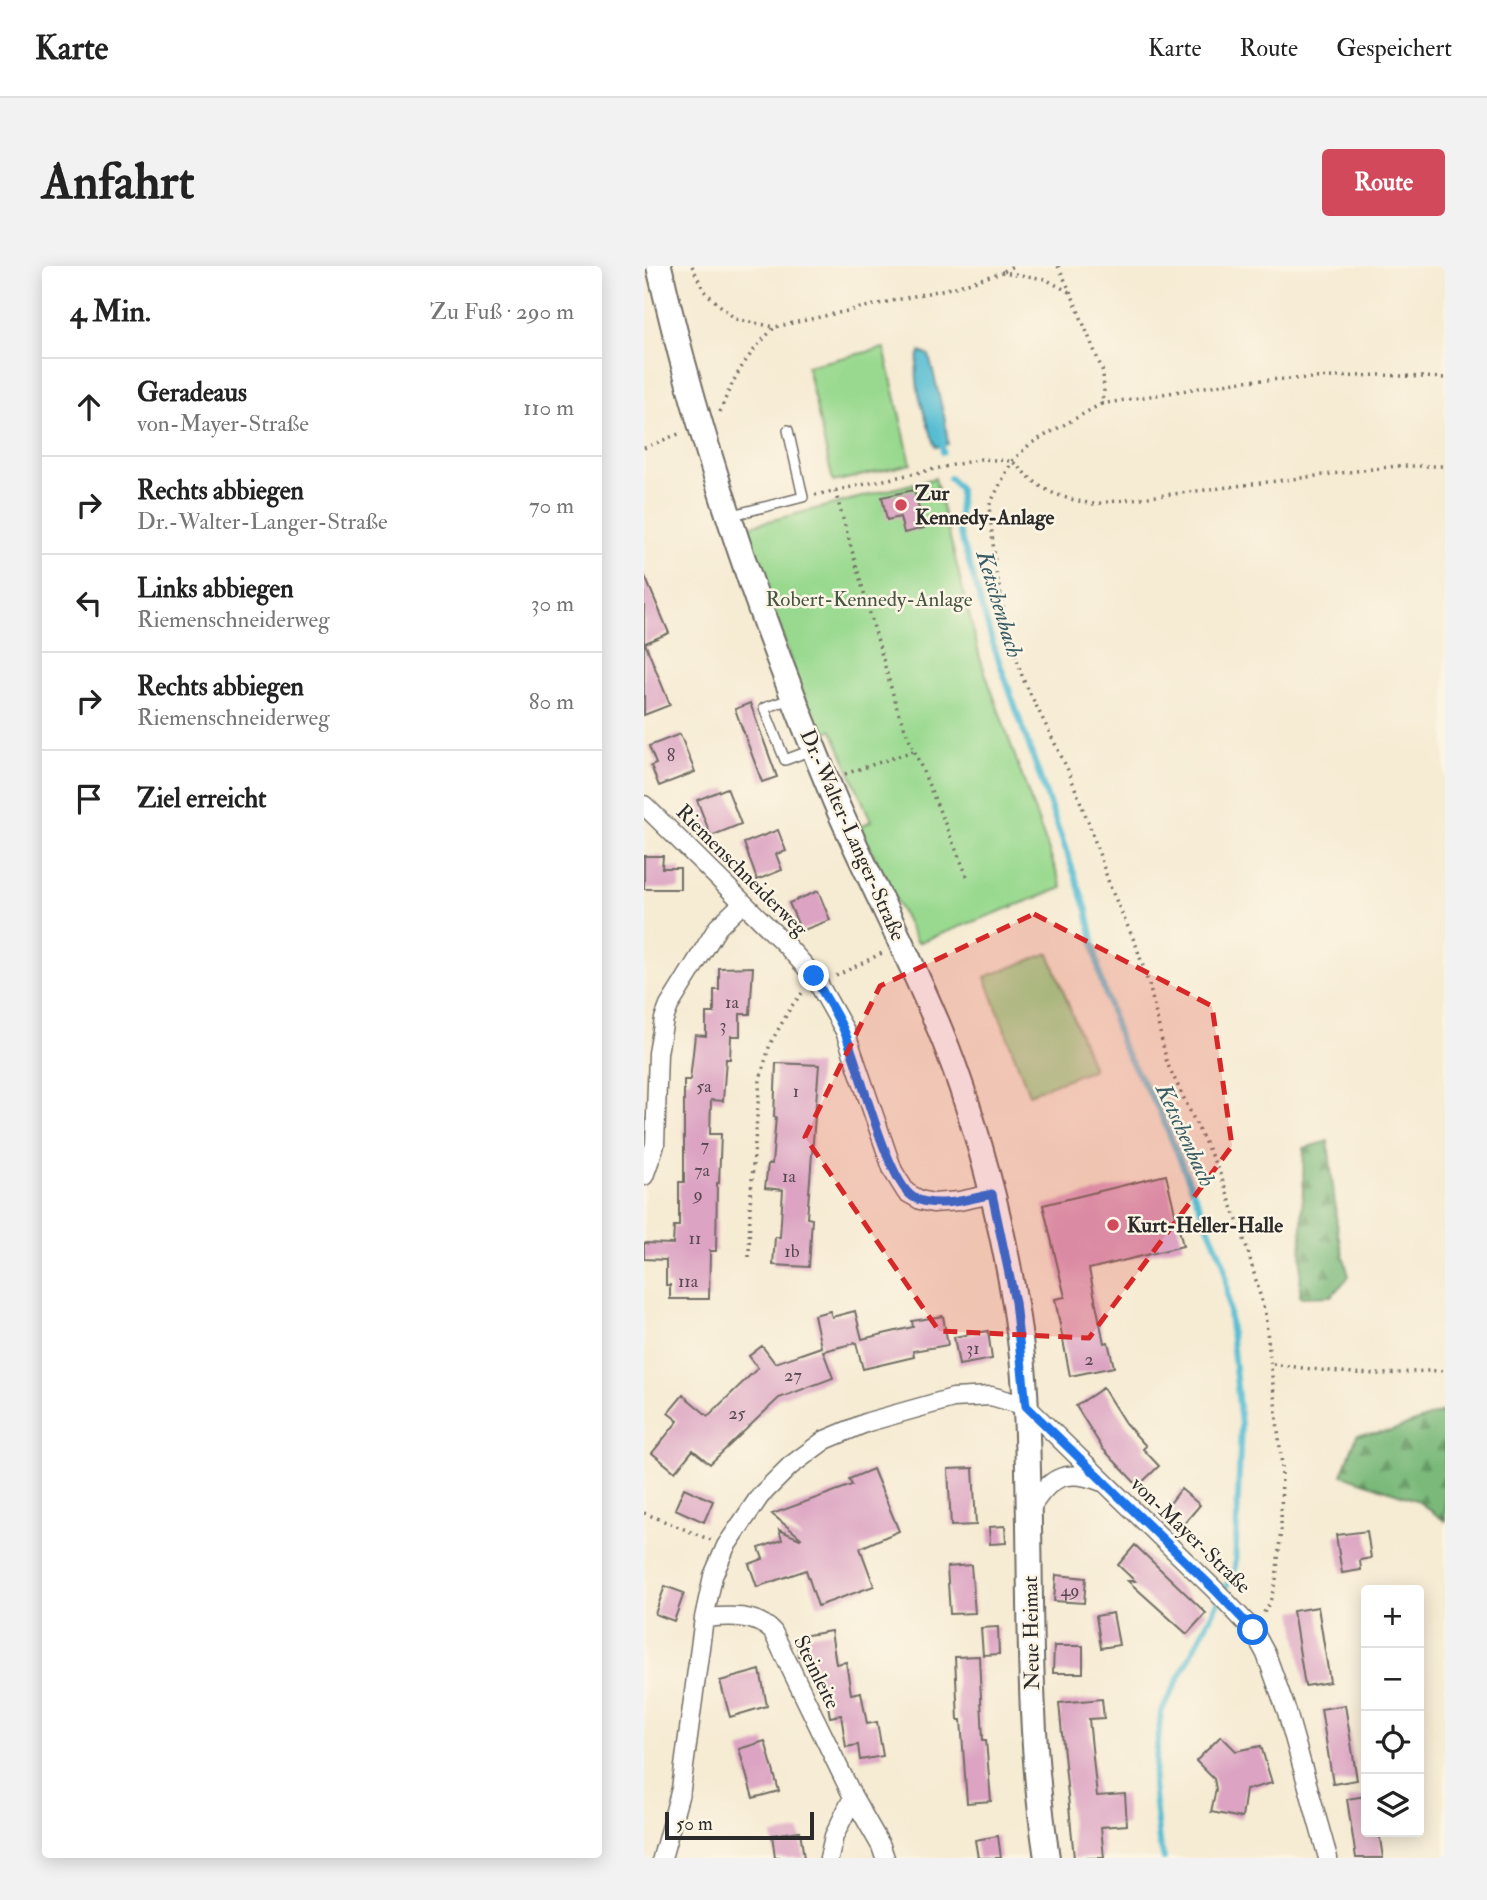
<!DOCTYPE html>
<html lang="de">
<meta charset="utf-8">
<style>
:root{--surface:#fff;--page:#f2f2f2;--text:#222;--muted:#767676;--line:#e0e0e0;--accent:#d1495b}
body{margin:0;font-family:"IM FELL Double Pica",serif;background:var(--page);color:var(--text)}
.controls{position:absolute;right:21px;bottom:21px;display:grid;overflow:hidden;border-radius:7px;box-shadow:0 4px 18px #0003}
.controls button{width:63px;height:63px;display:grid;place-items:center;padding:0;border:0;border-bottom:2px solid var(--line);background:var(--surface);color:var(--text);font:35px sans-serif}
.scale{position:absolute;left:21px;bottom:18px;width:149px;box-sizing:border-box;padding-left:7px;border:4px solid #2b2b2b;border-top:0;font-size:19px;line-height:24px;white-space:nowrap;color:#2b2b2b;-webkit-text-stroke:5px #fcf5e5;paint-order:stroke}
.stop{position:absolute;width:21px;height:21px;margin:-16px;border:5px solid #1a73e8;border-radius:50%;background:#fff}
.stop.end{background:#1a73e8;border-color:#fff;box-shadow:0 2px 7px #0008}
.list{margin:0;padding:0;list-style:none}
h2{display:flex;justify-content:space-between;align-items:center;height:91px;margin:0;padding:0 28px;font-size:30px}
h2 small{font-size:23px;font-weight:400;color:var(--muted)}
.list li{display:grid;grid-template-columns:46px 1fr auto;gap:21px;align-items:center;box-sizing:border-box;height:98px;padding:0 28px;border-top:2px solid var(--line)}
.list b{display:block;font-size:26px;white-space:nowrap}
.list p{margin:0;font-size:23px;white-space:nowrap;color:var(--muted)}
.list em{font-size:23px;font-style:normal;color:var(--muted)}
.icon{flex:none;width:38px;height:38px;fill:none;stroke:currentColor;stroke-width:2;stroke-linecap:round;stroke-linejoin:round}
.map{position:relative;flex:none;width:801px;height:1592px;overflow:hidden;border-radius:7px}
header{display:flex;align-items:center;gap:42px;box-sizing:border-box;height:98px;padding:0 35px;background:var(--surface);border-bottom:2px solid var(--line)}
header strong{font-size:33px}
nav{display:flex;gap:38px;margin-inline-start:auto;font-size:24px}
.intro{display:flex;align-items:center;justify-content:space-between;box-sizing:border-box;height:168px;padding:0 42px}
h1{margin:0;font-size:49px}
.button{padding:18px 32px;border-radius:7px;background:var(--accent);color:#fff;font-size:24px;font-weight:700}
main{display:flex;gap:42px;padding:0 42px}
aside{flex:1;background:var(--surface);border-radius:7px;box-shadow:0 4px 18px #0003}
.map>svg:first-child{display:block}
.forest{fill:url(#forest-firs);stroke:#527252;stroke-width:2}
.green{fill:#99d98f;stroke:#62825d;stroke-width:2}
.water{fill:#56bdd3;stroke:#40747f;stroke-width:2}
.lines{fill:none;stroke-linecap:round;stroke-linejoin:round}
.stream{stroke:#56bdd3;stroke-width:6}
.building{fill:#dca3c2}
.lane-casing{stroke:#726e66;stroke-width:12}
.street-casing{stroke:#726e66;stroke-width:21}
.secondary-casing{stroke:#726e66;stroke-width:28}
.path{stroke:#726e66;stroke-width:3.5;stroke-dasharray:2 5;stroke-linecap:butt}
.lane{stroke:#fff;stroke-width:9}
.street{stroke:#fff;stroke-width:18}
.secondary{stroke:#fff;stroke-width:24}
.route{stroke:#1a73e8;stroke-width:9}
.marked{fill:#d62828;fill-opacity:0.2;stroke:#d62828;stroke-width:5;stroke-dasharray:14 9;stroke-linejoin:round}
.poi-dot{fill:#d1495b;stroke:#fcf5e5;stroke-width:2.5}
.labels{text-anchor:middle;stroke-width:5;stroke-linejoin:round;paint-order:stroke}
.number-label{font-size:18px;fill:#574951}
.poi-label{font-size:21px;font-weight:bold;fill:#2b2b2b;stroke:#fcf5e5;text-anchor:start}
.park-label{font-size:21px;fill:#465644;stroke:#fcf5e5}
.street-label{font-size:21px;fill:#2b2b2b;stroke:#fcf5e5}
.water-label{font-size:23px;font-style:italic;fill:#3a5e66;stroke:#fcf5e5}
</style>
<header>
<strong>Karte</strong>
<nav><a>Karte</a><a>Route</a><a>Gespeichert</a></nav>
</header>
<div class="intro"><h1>Anfahrt</h1><a class="button">Route</a></div>
<main>
<aside>
<h2>4 Min.<small>Zu Fuß · 290 m</small></h2>
<ul class="list">
<li><svg class="icon" aria-label="ahead" viewBox="0 0 24 24"><path d="M12 20V5M6 11l6-6 6 6"/></svg><div><b>Geradeaus</b><p>von-Mayer-Straße</p></div><em>110 m</em></li>
<li><svg class="icon" aria-label="right" viewBox="0 0 24 24"><path d="M7 20v-9h11M14 6l5 5-5 5"/></svg><div><b>Rechts abbiegen</b><p>Dr.-Walter-Langer-Straße</p></div><em>70 m</em></li>
<li><svg class="icon" aria-label="left" viewBox="0 0 24 24"><path d="M17 20v-9H6M10 6l-5 5 5 5"/></svg><div><b>Links abbiegen</b><p>Riemenschneiderweg</p></div><em>30 m</em></li>
<li><svg class="icon" aria-label="right" viewBox="0 0 24 24"><path d="M7 20v-9h11M14 6l5 5-5 5"/></svg><div><b>Rechts abbiegen</b><p>Riemenschneiderweg</p></div><em>80 m</em></li>
<li><svg class="icon" aria-label="arrive" viewBox="0 0 24 24"><path d="M6 21V4h12l-3 4 3 4H6"/></svg><div><b>Ziel erreicht</b></div></li>
</ul>
</aside>
<div class="map">
<svg width="801" height="1592" viewBox="0 0 801 1592">
<defs>
<pattern id="forest-firs" width="22" height="20" patternUnits="userSpaceOnUse" patternTransform="scale(1.75)"><rect width="22" height="20" fill="#7ab97a"/><path d="M5 1l3.5 6h-7zM16 11l3.5 6h-7z" fill="#649764"/></pattern>
</defs>
<rect width="100%" height="100%" fill="#fcf5e5"/>
<filter id="ink" filterUnits="userSpaceOnUse"><feTurbulence type="fractalNoise" baseFrequency=".0143" numOctaves="2"/><feDisplacementMap in="SourceGraphic" scale="14" xChannelSelector="R" yChannelSelector="G"/><feConvolveMatrix kernelMatrix="1 2 1 2 8 2 1 2 1" color-interpolation-filters="sRGB"/></filter>
<filter id="wash" filterUnits="userSpaceOnUse"><feTurbulence type="fractalNoise" baseFrequency=".00686" numOctaves="4" result="noise"/><feDisplacementMap in="SourceGraphic" scale="28" xChannelSelector="R" yChannelSelector="G"/><feGaussianBlur stdDeviation="1.57" result="paint"/><feColorMatrix in="noise" values="0 0 0 0 0 0 0 0 0 0 0 0 0 0 0 0 0 1.4 0 .05"/><feComposite in="paint" operator="in"/></filter>
<g filter="url(#wash)">
<rect width="100%" height="100%" fill="#f6ebd3"/>
<path class="forest" d="M 684,875 L 694,968 L 705,1011 L 687,1030 L 656,1031 L 660,882 Z
M 801,1145 L 801,1255 L 772,1234 L 698,1209 L 713,1169 L 747,1165 Z"/>
<path class="green" d="M 240,82 L 267,198 L 189,216 L 163,100 Z
M 291,212 L 336,392 L 418,622 L 273,677 L 216,561 L 227,555 L 188,464 L 176,468 L 152,411 L 102,261 Z
M 405,687 L 449,803 L 385,828 L 341,711 Z"/>
<path class="water" d="M 276,86 L 285,89 L 301,154 L 304,178 L 292,181 C 283,155 265,113 276,86 Z"/>
<g class="lines">
<path class="stream" d="M 297,171 L 299,186
M 306,212 L 316,223 L 315,264 L 350,381 L 443,644 L 457,714 L 478,780 L 515,844 L 580,998 L 597,1159 L 591,1303 L 517,1447 L 509,1519 L 515,1576 L 520,1592"/>
</g>
<g id="blocks">
<path class="building" d="M 270,224 L 280,262 L 260,267 L 256,251 L 243,254 L 238,231 Z
M 0,308 L 25,367 L 1,377 L 26,439 L 0,449 Z
M 106,437 L 133,511 L 118,516 L 91,443 Z
M 36,468 L 51,506 L 15,520 L 7,500 L 12,498 L 5,480 Z
M 83,522 L 97,558 L 67,570 L 53,534 Z
M 134,564 L 142,585 L 132,588 L 138,604 L 113,614 L 100,577 Z
M 0,590 L 19,590 L 18,602 L 36,602 L 36,623 L 0,623 Z
M 174,625 L 186,654 L 157,665 L 145,637 Z
M 109,701 L 106,748 L 96,748 L 96,770 L 87,770 L 86,793 L 82,793 L 79,835 L 67,834 L 66,868 L 77,868 L 75,917 L 73,917 L 72,985 L 66,985 L 65,1033 L 26,1033 L 26,1019 L 22,1019 L 22,994 L 0,993 L 0,977 L 29,978 L 30,960 L 35,960 L 35,916 L 40,916 L 40,814 L 46,814 L 51,769 L 62,770 L 62,747 L 70,747 L 70,724 L 75,724 L 75,702 Z
M 132,797 L 175,799 L 163,952 L 168,953 L 165,1001 L 129,999 L 131,971 L 136,971 L 139,924 L 121,922 L 124,898 L 128,898 L 132,851 L 130,851 Z
M 522,909 L 539,980 L 445,1003 L 460,1077 L 464,1076 L 470,1101 L 426,1110 L 411,1033 L 421,1031 L 399,939 Z
M 186,1045 L 188,1051 L 211,1045 L 218,1073 L 269,1061 L 268,1055 L 299,1050 L 304,1079 L 269,1085 L 270,1091 L 219,1103 L 212,1077 L 179,1085 L 189,1112 L 135,1132 L 66,1198 L 49,1184 L 31,1206 L 8,1187 L 34,1155 L 24,1147 L 39,1129 L 64,1150 L 114,1102 L 105,1090 L 118,1080 L 131,1097 L 177,1081 L 170,1049 Z
M 344,1065 L 348,1093 L 315,1099 L 310,1071 Z
M 459,1122 L 481,1157 L 502,1180 L 499,1183 L 515,1200 L 494,1220 L 459,1183 L 432,1140 Z
M 329,1202 L 332,1259 L 307,1260 L 304,1203 Z
M 229,1203 L 255,1265 L 216,1282 L 230,1320 L 174,1340 L 162,1304 L 113,1321 L 105,1298 L 119,1293 L 115,1282 L 138,1274 L 135,1264 L 156,1273 L 157,1272 L 128,1248 L 208,1219 L 205,1213 Z
M 40,1222 L 69,1235 L 60,1256 L 31,1243 Z
M 537,1223 L 556,1239 L 539,1259 L 521,1244 Z
M 361,1260 L 362,1277 L 346,1278 L 345,1261 Z
M 723,1265 L 727,1292 L 716,1294 L 717,1304 L 698,1307 L 692,1269 Z
M 491,1279 L 562,1347 L 543,1368 L 484,1315 L 491,1315 L 474,1299 Z
M 327,1299 L 331,1347 L 306,1348 L 303,1301 Z
M 412,1309 L 442,1312 L 440,1337 L 410,1335 Z
M 21,1320 L 40,1327 L 30,1355 L 11,1348 Z
M 674,1341 L 686,1416 L 661,1420 L 649,1345 Z
M 469,1347 L 475,1379 L 457,1382 L 452,1350 Z
M 354,1361 L 355,1388 L 339,1389 L 337,1362 Z
M 187,1365 L 192,1398 L 202,1396 L 207,1428 L 217,1426 L 223,1458 L 233,1456 L 239,1490 L 216,1494 L 214,1479 L 202,1481 L 197,1449 L 186,1451 L 181,1421 L 172,1422 L 166,1389 L 155,1390 L 152,1371 Z
M 410,1380 L 439,1380 L 439,1407 L 409,1407 Z
M 335,1390 L 339,1474 L 342,1474 L 347,1535 L 323,1537 L 317,1454 L 314,1454 L 311,1391 Z
M 116,1404 L 123,1440 L 86,1451 L 76,1415 Z
M 458,1433 L 460,1452 L 445,1453 L 453,1530 L 481,1528 L 483,1559 L 457,1561 L 460,1592 L 430,1592 L 415,1437 Z
M 701,1439 L 713,1514 L 689,1518 L 677,1443 Z
M 577,1470 L 592,1485 L 617,1480 L 628,1517 L 602,1524 L 598,1552 L 567,1546 L 572,1523 L 570,1513 L 552,1495 Z
M 121,1475 L 135,1525 L 109,1532 L 95,1483 Z
M 722,1530 L 722,1566 L 735,1566 L 739,1592 L 712,1592 L 703,1533 Z
M 156,1565 L 160,1592 L 131,1592 L 128,1569 Z
M 354,1570 L 357,1592 L 334,1592 L 331,1574 Z"/>
</g>
</g>
<g filter="url(#ink)">
<use href="#blocks" fill-opacity="0" stroke="#726e66" stroke-width="2"/>
<g class="lines">
<g class="lane-casing">
<path id="lane" d="M 85,250 L 159,231 L 144,164
M 149,432 L 120,442 L 141,494 L 168,484"/>
</g>
<g class="street-casing">
<path id="street" d="M 0,539 L 141,678 L 170,710 L 201,765 L 249,905 L 262,926 L 276,934 L 289,937 L 315,935 L 348,928
M 0,910 L 11,879 L 14,787 L 20,753 L 25,740 L 74,661 L 98,638
M 385,1245 C 404,1212 421,1201 458,1216
M 60,1352 C 83,1350 112,1347 129,1366 L 209,1531 L 237,1580 L 241,1592
M 18,1592 L 37,1523 L 60,1352 L 69,1310 L 82,1280 L 116,1230 L 146,1200 L 181,1174 L 224,1156 L 309,1132 L 347,1130 L 382,1140 L 571,1324 L 609,1364 L 622,1388 L 643,1446 L 684,1592
M 185,1592 L 190,1570 L 209,1531"/>
</g>
<g class="secondary-casing">
<path id="secondary" d="M 15,0 C 57,184 119,363 192,537 C 225,613 264,687 296,764 C 318,817 335,874 349,930 C 366,1000 379,1072 382,1144 C 389,1293 380,1444 403,1592"/>
</g>
<path class="path" d="M 48,0 L 60,25 L 91,53 L 131,61 L 311,21 L 359,6 L 401,13 L 425,26
M 414,0 L 427,27 L 459,106 L 460,126 L 457,138 L 386,178 L 368,195 L 345,240 L 352,305 L 363,361 L 379,413 L 424,504 L 445,558 L 467,623 L 492,679 L 506,722 L 523,797 L 577,910 L 603,982 L 621,1047 L 638,1200 L 637,1263 L 632,1314 L 626,1336 L 619,1348
M 360,5 L 369,0
M 457,138 L 598,115 L 736,109 L 801,112
M 76,146 C 90,109 103,89 131,61
M 0,182 L 37,167
M 191,225 L 254,446 L 323,610
M 171,229 L 337,193 L 368,195 C 398,225 408,230 449,238 L 752,200 L 801,200
M 201,508 L 269,485
M 192,710 L 238,687
M 105,991 L 106,939 L 116,813 L 126,778 L 147,741 L 159,726
M 629,1098 C 666,1103 703,1108 740,1108 C 761,1107 780,1104 801,1105
M 0,1247 L 67,1274"/>
<use href="#lane" class="lane"/>
<use href="#street" class="street"/>
<use href="#secondary" class="secondary"/>
</g>
</g>
<g class="lines" filter="url(#ink)">
<path class="route" d="M 170,710 C 180,730 193,748 201,767 C 215,800 243,915 269,931 C 291,944 325,933 348,928 L 371,1036 L 382,1140 L 571,1324 L 609,1364"/>
</g>
<path class="marked" d="M 390,648 L 568,740 L 588,880 L 445,1072 L 295,1065 L 161,871 L 236,720 Z"/>
<g class="poi-dot">
<circle cx="257" cy="239" r="7"/>
<circle cx="469" cy="959" r="7"/>
</g>
<g class="labels">
<g class="number-label">
<text x="27" y="495">8</text>
<text x="88" y="742">1a</text>
<text x="79" y="765">3</text>
<text x="60" y="826">5a</text>
<text x="152" y="831">1</text>
<text x="61" y="885">7</text>
<text x="58" y="910">7a</text>
<text x="145" y="916">1a</text>
<text x="54" y="934">9</text>
<text x="51" y="978">11</text>
<text x="148" y="991">1b</text>
<text x="44" y="1021">11a</text>
<text x="329" y="1088">31</text>
<text x="445" y="1099">2</text>
<text x="149" y="1115">27</text>
<text x="93" y="1153">25</text>
<text x="426" y="1330">49</text>
</g>
<g class="poi-label">
<text x="271" y="234">Zur<tspan x="271" dy="24">Kennedy-Anlage</tspan></text>
<text x="483" y="966">Kurt-Heller-Halle</text>
</g>
<g class="park-label">
<text x="225" y="340">Robert-Kennedy-Anlage</text>
</g>
<g class="street-label">
<text transform="translate(209 569) rotate(66)" y="7">Dr.-Walter-Langer-Straße</text>
<text transform="translate(98 604) rotate(45)" y="7">Riemenschneiderweg</text>
<text transform="translate(547 1269) rotate(44)" y="7">von-Mayer-Straße</text>
<text transform="translate(387 1367) rotate(-91)" y="7">Neue Heimat</text>
<text transform="translate(173 1406) rotate(64)" y="7">Steinleite</text>
</g>
<g class="water-label">
<text transform="translate(356 338) rotate(73)" y="8">Ketschenbach</text>
<text transform="translate(542 869) rotate(65)" y="8">Ketschenbach</text>
</g>
</g>
</svg>
<div class="controls">
<button>+</button>
<button>−</button>
<button><svg class="icon" aria-label="locate" viewBox="0 0 24 24"><circle cx="12" cy="12" r="6"/><path d="M12 2v4M12 18v4M2 12h4M18 12h4"/></svg></button>
<button><svg class="icon" aria-label="layers" viewBox="0 0 24 24"><path d="M12 4l9 5-9 5-9-5zM3 14l9 5 9-5"/></svg></button>
</div>
<div class="scale">50 m</div>
<div class="stop" style="left:609px;top:1364px"></div>
<div class="stop end" style="left:170px;top:710px"></div>
</div>
</main>
